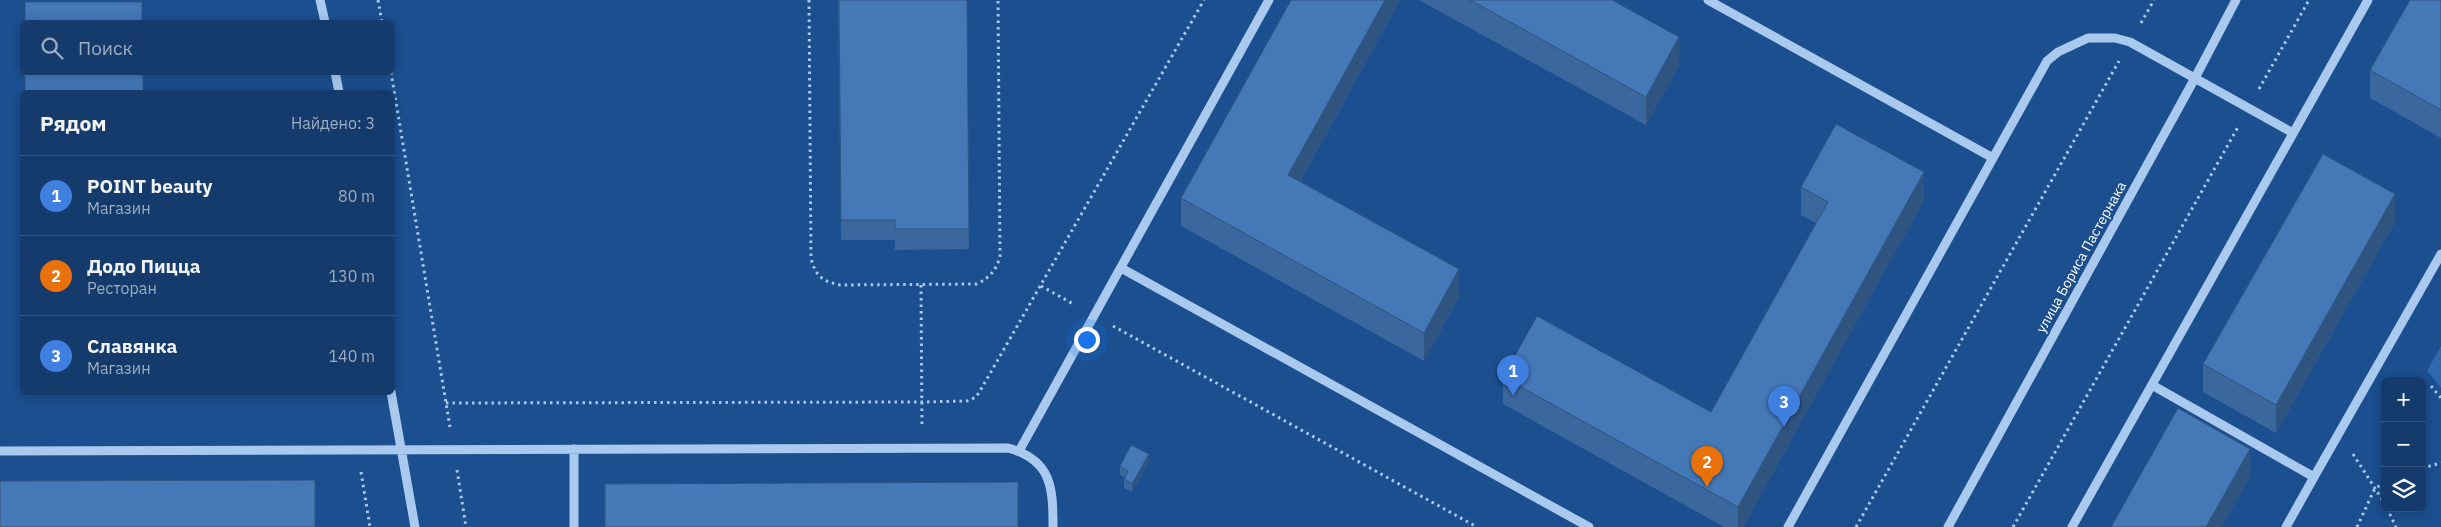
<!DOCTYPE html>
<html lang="ru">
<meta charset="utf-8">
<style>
:root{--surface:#143b6b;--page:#214673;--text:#f1f3f6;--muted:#9dadc1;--line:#33557e;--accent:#d6ab8b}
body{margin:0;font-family:"IBM Plex Sans",sans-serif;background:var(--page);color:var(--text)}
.controls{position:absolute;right:15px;bottom:15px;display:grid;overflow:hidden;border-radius:8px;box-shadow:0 2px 12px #0003}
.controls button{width:45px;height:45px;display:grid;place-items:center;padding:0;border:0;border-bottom:1px solid var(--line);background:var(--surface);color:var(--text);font:25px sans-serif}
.you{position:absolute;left:1086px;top:339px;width:18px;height:18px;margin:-12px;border:4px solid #fff;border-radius:50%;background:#1a73e8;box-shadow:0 0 0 8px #1a73e833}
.badge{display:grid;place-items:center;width:32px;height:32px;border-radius:50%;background:var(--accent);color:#fff;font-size:16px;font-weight:700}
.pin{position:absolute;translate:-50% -41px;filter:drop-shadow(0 1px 2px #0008)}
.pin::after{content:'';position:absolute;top:26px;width:18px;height:15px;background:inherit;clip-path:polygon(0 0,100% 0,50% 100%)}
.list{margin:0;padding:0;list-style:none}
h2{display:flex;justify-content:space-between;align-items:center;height:65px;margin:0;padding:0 20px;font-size:21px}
h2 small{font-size:16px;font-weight:400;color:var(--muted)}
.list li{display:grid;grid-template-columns:32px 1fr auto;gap:15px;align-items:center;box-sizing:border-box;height:80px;padding:0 20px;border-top:1px solid var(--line)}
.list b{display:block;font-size:19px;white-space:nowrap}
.list p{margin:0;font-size:16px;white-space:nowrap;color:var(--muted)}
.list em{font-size:16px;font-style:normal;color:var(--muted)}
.icon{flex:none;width:28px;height:28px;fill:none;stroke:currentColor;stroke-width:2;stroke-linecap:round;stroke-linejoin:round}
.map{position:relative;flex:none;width:2441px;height:527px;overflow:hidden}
.search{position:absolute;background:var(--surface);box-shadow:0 2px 12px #0003;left:20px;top:20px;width:375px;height:55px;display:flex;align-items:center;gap:12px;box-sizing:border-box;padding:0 18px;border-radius:8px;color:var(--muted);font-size:19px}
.panel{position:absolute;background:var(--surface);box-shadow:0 2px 12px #0003;left:20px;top:90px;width:375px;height:305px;border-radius:8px}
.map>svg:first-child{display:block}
.green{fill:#2e69ad}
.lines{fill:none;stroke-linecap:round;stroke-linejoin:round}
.path{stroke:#a9c9ee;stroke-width:3;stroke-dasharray:2.5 4;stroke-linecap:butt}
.minor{stroke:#a9c9ee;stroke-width:9}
.wall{fill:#3a679d}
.shaded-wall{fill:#305480}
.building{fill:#4478b7;stroke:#305480}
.labels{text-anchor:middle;stroke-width:4;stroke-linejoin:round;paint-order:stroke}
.street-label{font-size:14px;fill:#fff;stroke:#1b4f8f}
</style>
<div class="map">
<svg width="2441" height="527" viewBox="0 0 2441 527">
<rect width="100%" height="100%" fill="#1b4f8f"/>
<path class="green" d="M 2441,346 L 2441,388 L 2427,371 Z"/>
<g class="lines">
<path class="path" d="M 378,0 L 382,22
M 809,0 L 811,258 C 816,277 822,281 840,285 L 977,284 C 990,277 996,271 1000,256 L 998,0
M 2141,23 L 2154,0
M 391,72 L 450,427
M 2259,89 L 2309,0
M 921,285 L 922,428
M 1041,286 L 1075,305
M 1113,326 L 1477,527
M 2431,386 L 2441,398
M 446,403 L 922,402 L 967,401 L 976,397 L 980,391 L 1204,0
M 2353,454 L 2385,504
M 2422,468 L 2441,463
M 457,470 L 466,527
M 361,472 L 370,527
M 2387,508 L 2396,527
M 1856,527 L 2119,61
M 2013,527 L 2238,127
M 2357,527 L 2375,488 L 2385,483"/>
<path class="minor" d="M 320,0 L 325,22
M 1708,0 L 1993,158 L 1788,527
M 335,72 L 339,92
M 1993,158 L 2047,61 L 2058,52 L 2088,38 L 2115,38 L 2130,42 L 2293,133
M 1121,268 L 1589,527
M 2152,385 L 2314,477 L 2441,254
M 391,392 L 415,527
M 574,449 L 574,527
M 0,451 L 1008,448 C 1052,460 1053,488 1053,527
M 1019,451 L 1269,0
M 1948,527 L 2195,78 L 2236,0
M 2072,527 L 2368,0
M 2286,527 L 2314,477"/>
</g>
<path class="wall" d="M 838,0 L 967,0 L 969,249 L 895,250 L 895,240 L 841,240 Z
M 1400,0 L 1300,182 L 1459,297 L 1424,361 L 1181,226 L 1181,198 Z
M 1419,0 L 1612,0 L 1679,65 L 1646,125 Z
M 2441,0 L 2441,138 L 2370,98 L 2370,70 Z
M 1801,187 L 1924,200 L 1743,527 L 1724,527 L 1503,404 L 1503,377 L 1711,412 L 1816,223 L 1801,215 Z
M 2395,222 L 2276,433 L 2203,392 L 2203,364 Z
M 1149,462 L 1132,492 L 1124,488 L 1124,479 L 1125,478 L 1120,475 L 1120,466 Z"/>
<path class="shaded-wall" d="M 1385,0 L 1400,0 L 1288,203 L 1288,175 Z
M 1679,37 L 1679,65 L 1646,125 L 1646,97 Z
M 1924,172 L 1924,200 L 1743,527 L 1738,527 L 1738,507 Z
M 2395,194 L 2395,222 L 2276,433 L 2276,405 Z
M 1459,269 L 1459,297 L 1424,361 L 1424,333 Z
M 2250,449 L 2250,477 L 2222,527 L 2206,527 Z
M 1149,454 L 1149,462 L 1132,492 L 1132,484 Z"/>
<path class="building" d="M 839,0 L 967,0 L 969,229 L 895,229 L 895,220 L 841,220 Z
M 1291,0 L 1385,0 L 1288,175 L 1459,269 L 1424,333 L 1181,198 Z
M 1470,0 L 1612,0 L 1679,37 L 1646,97 Z
M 2410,0 L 2441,0 L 2441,110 L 2370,70 Z
M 25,2 L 142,2 L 142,22 L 25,22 Z
M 25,72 L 143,72 L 143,92 L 25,92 Z
M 1836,124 L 1924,172 L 1738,507 L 1503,377 L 1537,316 L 1711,412 L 1828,202 L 1801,187 Z
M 2323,154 L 2395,194 L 2276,405 L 2203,364 Z
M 2178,408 L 2250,449 L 2206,527 L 2111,527 Z
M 1131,445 L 1149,454 L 1132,484 L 1124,479 L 1128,471 L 1120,466 Z
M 315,480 L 315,527 L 0,527 L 0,481 Z
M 1018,482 L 1018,527 L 605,527 L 605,484 Z"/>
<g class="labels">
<g class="street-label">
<text transform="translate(2081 257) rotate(-61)" y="5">улица Бориса Пастернака</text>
</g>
</g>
</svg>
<div class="controls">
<button>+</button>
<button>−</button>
<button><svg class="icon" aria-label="layers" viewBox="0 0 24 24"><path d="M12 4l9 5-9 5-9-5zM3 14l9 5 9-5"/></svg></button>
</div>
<div class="you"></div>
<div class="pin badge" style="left:1513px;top:396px;background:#3f7fe0">1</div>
<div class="pin badge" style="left:1707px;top:487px;background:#e8710a">2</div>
<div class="pin badge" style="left:1784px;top:427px;background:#3f7fe0">3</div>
<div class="search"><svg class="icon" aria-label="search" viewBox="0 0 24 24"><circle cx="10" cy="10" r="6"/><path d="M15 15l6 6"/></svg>Поиск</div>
<section class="panel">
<h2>Рядом<small>Найдено: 3</small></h2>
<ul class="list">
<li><span class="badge" style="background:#3f7fe0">1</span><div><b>POINT beauty</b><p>Магазин</p></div><em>80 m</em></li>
<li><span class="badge" style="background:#e8710a">2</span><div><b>Додо Пицца</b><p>Ресторан</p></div><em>130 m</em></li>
<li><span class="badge" style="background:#3f7fe0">3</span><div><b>Славянка</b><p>Магазин</p></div><em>140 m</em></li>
</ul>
</section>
</div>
